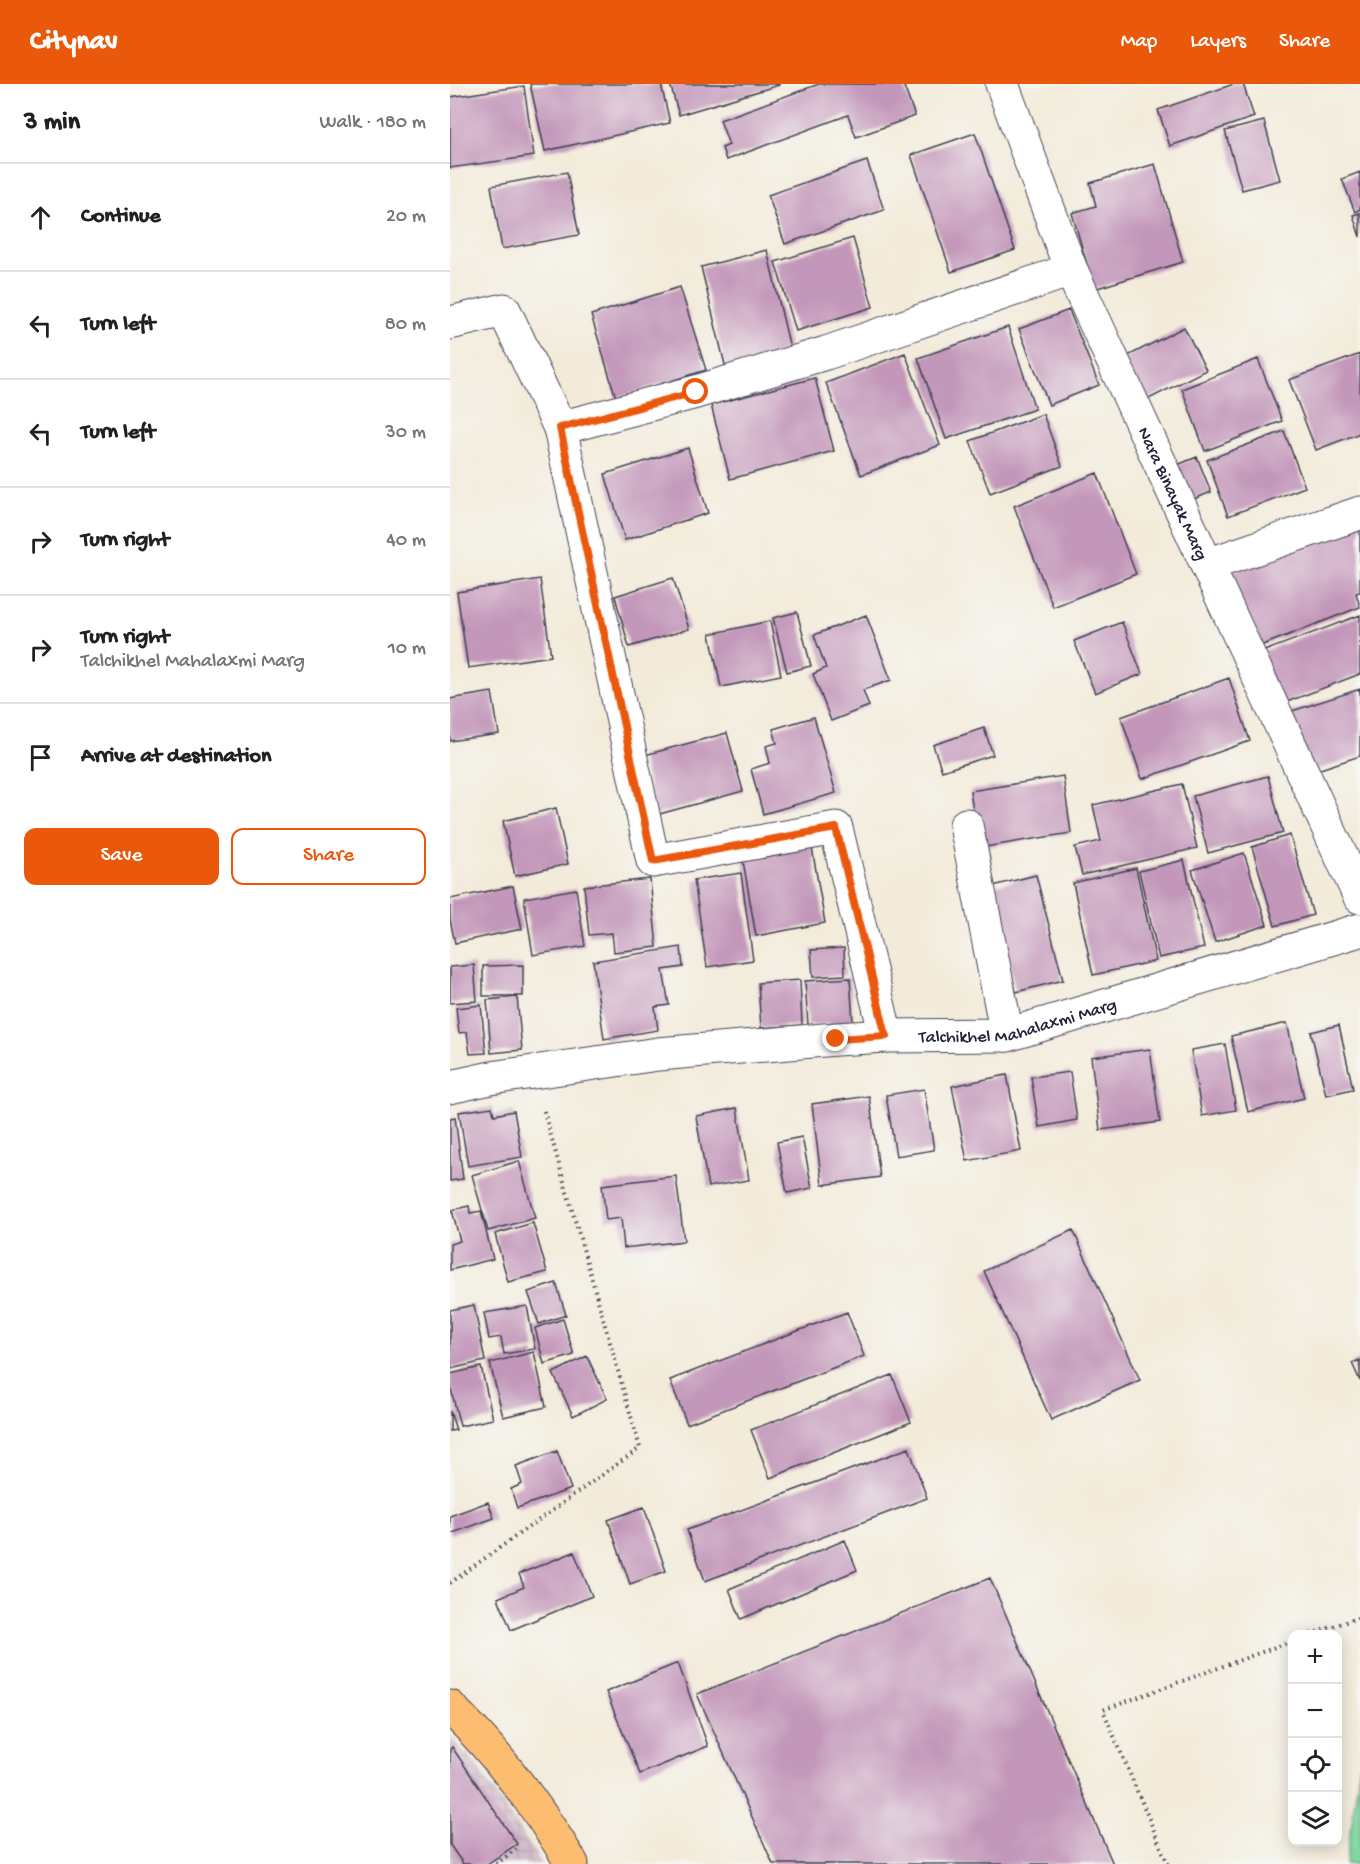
<!DOCTYPE html>
<meta charset="utf-8">
<style>
:root{--surface:#fff;--page:#f6f6f6;--text:#202124;--muted:#757577;--line:#e0e0e0;--accent:#ea580c}
body{margin:0;font-family:"Gochi Hand",sans-serif;background:var(--page);color:var(--text)}
.controls{position:absolute;right:18px;bottom:18px;display:grid;overflow:hidden;border-radius:12px;box-shadow:0 3px 15px #0003}
.controls button{width:54px;height:54px;display:grid;place-items:center;padding:0;border:0;border-bottom:2px solid var(--line);background:var(--surface);color:var(--text);font:30px sans-serif}
.stop{position:absolute;width:18px;height:18px;margin:-14px;border:4px solid #ea580c;border-radius:50%;background:#fff}
.stop.end{background:#ea580c;border-color:#fff;box-shadow:0 2px 6px #0008}
.list{margin:0;padding:0;list-style:none}
h2{display:flex;justify-content:space-between;align-items:center;height:78px;margin:0;padding:0 24px;font-size:26px}
h2 small{font-size:20px;font-weight:400;color:var(--muted)}
.list li{display:grid;grid-template-columns:39px 1fr auto;gap:18px;align-items:center;box-sizing:border-box;height:108px;padding:0 24px;border-top:2px solid var(--line)}
.list b{display:block;font-size:22px;white-space:nowrap}
.list p{margin:0;font-size:20px;white-space:nowrap;color:var(--muted)}
.list em{font-size:20px;font-style:normal;color:var(--muted)}
.actions{display:flex;gap:12px;padding:18px 24px}
.actions a{flex:1;padding:14px 0;border:2px solid var(--accent);border-radius:12px;text-align:center;font-size:21px;color:var(--accent)}
.actions .main{background:var(--accent);color:#fff}
.icon{flex:none;width:33px;height:33px;fill:none;stroke:currentColor;stroke-width:2;stroke-linecap:round;stroke-linejoin:round}
.map{position:relative;flex:none;width:910px;height:1780px;overflow:hidden}
header{display:flex;align-items:center;gap:36px;box-sizing:border-box;height:84px;padding:0 30px;background:var(--accent);color:#fff}
header strong{font-size:28px}
nav{display:flex;gap:33px;margin-inline-start:auto;font-size:21px}
main{display:flex}
aside{flex:1;background:var(--surface)}
.map>svg:first-child{display:block}
.industrial{fill:url(#industrial-grid)}
.pitch{fill:#7ed89e;stroke:#507d6c;stroke-width:1.5}
.building{fill:#c397ba}
.lines{fill:none;stroke-linecap:round;stroke-linejoin:round}
.minor-casing{stroke:#414053;stroke-width:35}
.primary-casing{stroke:#414053;stroke-width:35}
.path{stroke:#414053;stroke-width:4;stroke-dasharray:1.5 4.5;stroke-linecap:butt}
.minor{stroke:#fff;stroke-width:33}
.primary{stroke:#fcbd6f;stroke-width:33}
.route{stroke:#ea580c;stroke-width:8}
.labels{text-anchor:middle;stroke-width:4.5;stroke-linejoin:round;paint-order:stroke}
.street-label{font-size:18px;fill:#22223b;stroke:#f6f6f2}
</style>
<header>
<strong>Citynav</strong>
<nav><a>Map</a><a>Layers</a><a>Share</a></nav>
</header>
<main>
<aside>
<h2>3 min<small>Walk · 180 m</small></h2>
<ul class="list">
<li><svg class="icon" aria-label="ahead" viewBox="0 0 24 24"><path d="M12 20V5M6 11l6-6 6 6"/></svg><div><b>Continue</b></div><em>20 m</em></li>
<li><svg class="icon" aria-label="left" viewBox="0 0 24 24"><path d="M17 20v-9H6M10 6l-5 5 5 5"/></svg><div><b>Turn left</b></div><em>80 m</em></li>
<li><svg class="icon" aria-label="left" viewBox="0 0 24 24"><path d="M17 20v-9H6M10 6l-5 5 5 5"/></svg><div><b>Turn left</b></div><em>30 m</em></li>
<li><svg class="icon" aria-label="right" viewBox="0 0 24 24"><path d="M7 20v-9h11M14 6l5 5-5 5"/></svg><div><b>Turn right</b></div><em>40 m</em></li>
<li><svg class="icon" aria-label="right" viewBox="0 0 24 24"><path d="M7 20v-9h11M14 6l5 5-5 5"/></svg><div><b>Turn right</b><p>Talchikhel Mahalaxmi Marg</p></div><em>10 m</em></li>
<li><svg class="icon" aria-label="arrive" viewBox="0 0 24 24"><path d="M6 21V4h12l-3 4 3 4H6"/></svg><div><b>Arrive at destination</b></div></li>
</ul>
<div class="actions"><a class="main">Save</a><a>Share</a></div>
</aside>
<div class="map">
<svg width="910" height="1780" viewBox="0 0 910 1780">
<defs>
<pattern id="industrial-grid" width="8" height="8" patternUnits="userSpaceOnUse" patternTransform="scale(1.5)"><rect width="8" height="8" fill="#d1bdcc"/><path d="M0 4h8M4 0v8" fill="none" stroke="#b3a2b0"/></pattern>
</defs>
<rect width="100%" height="100%" fill="#f6f6f2"/>
<filter id="ink" filterUnits="userSpaceOnUse"><feTurbulence type="fractalNoise" baseFrequency=".0167" numOctaves="2"/><feDisplacementMap in="SourceGraphic" scale="12" xChannelSelector="R" yChannelSelector="G"/><feConvolveMatrix kernelMatrix="1 2 1 2 8 2 1 2 1" color-interpolation-filters="sRGB"/></filter>
<filter id="wash" filterUnits="userSpaceOnUse"><feTurbulence type="fractalNoise" baseFrequency=".008" numOctaves="4" result="noise"/><feDisplacementMap in="SourceGraphic" scale="24" xChannelSelector="R" yChannelSelector="G"/><feGaussianBlur stdDeviation="1.35" result="paint"/><feColorMatrix in="noise" values="0 0 0 0 0 0 0 0 0 0 0 0 0 0 0 0 0 1.4 0 .05"/><feComposite in="paint" operator="in"/></filter>
<g filter="url(#wash)">
<rect width="100%" height="100%" fill="#f3ebda"/>
<path class="industrial" d="M 0,1653 L 25,1678 L 92,1780 L 0,1780 Z"/>
<path class="pitch" d="M 910,1680 L 910,1780 L 896,1780 Z"/>
<g id="blocks">
<path class="building" d="M 80,0 L 211,0 L 220,39 L 95,67 Z
M 220,0 L 329,0 L 329,1 L 229,31 Z
M 369,0 L 453,0 L 465,32 L 406,53 L 398,31 L 276,76 L 272,64 L 279,61 L 270,36 Z
M 784,0 L 793,0 L 804,33 L 720,62 L 708,26 Z
M 74,2 L 84,72 L 0,84 L 0,13 Z
M 814,37 L 830,96 L 792,106 L 775,47 Z
M 525,49 L 565,166 L 501,188 L 461,71 Z
M 417,77 L 434,126 L 335,160 L 318,111 Z
M 705,80 L 733,178 L 644,205 L 622,129 L 646,122 L 640,99 Z
M 117,88 L 129,151 L 52,165 L 41,102 Z
M 910,88 L 910,125 L 905,128 L 892,95 Z
M 910,129 L 910,153 L 903,131 Z
M 403,154 L 423,223 L 346,247 L 325,178 Z
M 317,166 L 342,273 L 277,289 L 251,183 Z
M 230,203 L 256,286 L 166,314 L 141,231 Z
M 619,226 L 649,301 L 599,321 L 569,245 Z
M 558,243 L 585,325 L 496,355 L 468,274 Z
M 734,243 L 756,286 L 693,318 L 672,275 Z
M 455,269 L 490,361 L 411,391 L 376,299 Z
M 910,270 L 910,349 L 866,366 L 839,296 Z
M 808,275 L 832,337 L 755,367 L 732,305 Z
M 365,294 L 384,367 L 280,395 L 261,321 Z
M 593,330 L 612,382 L 540,409 L 520,357 Z
M 834,347 L 855,403 L 778,432 L 757,376 Z
M 238,364 L 258,429 L 175,456 L 155,390 Z
M 747,373 L 761,408 L 737,418 L 722,383 Z
M 647,389 L 686,490 L 603,523 L 564,422 Z
M 910,437 L 910,508 L 906,509 L 910,523 L 805,564 L 776,489 Z
M 223,494 L 239,545 L 179,563 L 165,512 Z
M 90,495 L 101,572 L 18,584 L 7,508 Z
M 347,528 L 361,582 L 337,588 L 323,534 Z
M 416,531 L 441,596 L 413,606 L 419,622 L 381,637 L 363,590 L 376,584 L 364,551 Z
M 910,531 L 910,590 L 829,621 L 809,569 Z
M 320,537 L 331,591 L 271,603 L 260,550 Z
M 672,538 L 692,590 L 645,609 L 624,557 Z
M 779,594 L 800,657 L 692,695 L 671,633 Z
M 910,605 L 910,672 L 858,689 L 839,628 Z
M 42,608 L 49,650 L 0,657 L 0,615 Z
M 364,633 L 386,709 L 313,730 L 301,685 L 320,679 L 316,662 L 327,659 L 323,645 Z
M 534,644 L 543,671 L 492,687 L 483,661 Z
M 277,649 L 293,707 L 206,731 L 191,672 Z
M 613,692 L 621,749 L 529,764 L 520,707 Z
M 818,692 L 833,749 L 758,769 L 743,712 Z
M 732,700 L 747,764 L 632,791 L 625,763 L 651,757 L 643,721 Z
M 106,724 L 118,780 L 65,792 L 53,737 Z
M 840,751 L 863,831 L 825,842 L 802,763 Z
M 361,758 L 375,839 L 306,852 L 292,771 Z
M 794,769 L 817,841 L 765,858 L 742,786 Z
M 734,776 L 754,864 L 709,874 L 689,787 Z
M 686,784 L 706,877 L 643,891 L 623,799 Z
M 291,789 L 303,876 L 257,883 L 244,796 Z
M 586,791 L 613,896 L 566,908 L 539,803 Z
M 200,795 L 207,863 L 164,868 L 162,849 L 139,851 L 134,802 Z
M 63,802 L 72,845 L 5,859 L 0,835 L 0,815 Z
M 126,805 L 135,862 L 83,871 L 74,814 Z
M 231,863 L 233,883 L 213,886 L 219,921 L 205,923 L 208,946 L 154,955 L 143,877 Z
M 394,864 L 395,891 L 363,893 L 361,866 Z
M 24,881 L 27,917 L 0,919 L 0,883 Z
M 73,881 L 73,912 L 33,912 L 33,882 Z
M 400,894 L 403,938 L 358,941 L 355,897 Z
M 350,896 L 352,941 L 311,944 L 308,899 Z
M 67,913 L 72,966 L 41,969 L 37,916 Z
M 31,921 L 36,969 L 20,970 L 17,948 L 9,949 L 6,924 Z
M 837,939 L 854,1014 L 798,1028 L 781,952 Z
M 889,941 L 903,1005 L 876,1011 L 861,948 Z
M 775,960 L 786,1026 L 752,1032 L 741,966 Z
M 700,965 L 710,1038 L 650,1046 L 641,973 Z
M 620,988 L 627,1036 L 589,1043 L 581,993 Z
M 557,991 L 571,1067 L 517,1077 L 502,1002 Z
M 474,1005 L 484,1066 L 446,1072 L 436,1011 Z
M 419,1012 L 430,1093 L 372,1101 L 362,1020 Z
M 42,1023 L 44,1031 L 64,1027 L 72,1073 L 18,1082 L 9,1028 Z
M 287,1024 L 299,1096 L 258,1103 L 246,1032 Z
M 5,1033 L 13,1095 L 0,1097 L 0,1034 Z
M 352,1053 L 362,1104 L 337,1109 L 327,1058 Z
M 69,1077 L 85,1134 L 38,1147 L 22,1091 Z
M 226,1092 L 234,1157 L 174,1164 L 171,1134 L 156,1136 L 152,1101 Z
M 19,1122 L 20,1129 L 31,1127 L 43,1175 L 0,1186 L 0,1160 L 10,1157 L 2,1126 Z
M 83,1139 L 97,1188 L 58,1198 L 45,1150 Z
M 623,1146 L 690,1296 L 601,1336 L 534,1187 Z
M 106,1199 L 116,1231 L 89,1240 L 78,1208 Z
M 24,1221 L 35,1277 L 0,1285 L 0,1226 Z
M 77,1222 L 85,1265 L 54,1270 L 51,1253 L 39,1255 L 34,1229 Z
M 397,1228 L 414,1272 L 237,1340 L 220,1296 Z
M 113,1235 L 124,1271 L 94,1280 L 85,1244 Z
M 84,1268 L 96,1323 L 53,1333 L 40,1279 Z
M 137,1272 L 157,1315 L 123,1332 L 103,1289 Z
M 910,1276 L 910,1297 L 902,1279 Z
M 31,1283 L 43,1335 L 10,1342 L 0,1301 L 0,1290 Z
M 442,1291 L 461,1338 L 320,1394 L 301,1346 Z
M 0,1327 L 6,1346 L 0,1347 Z
M 459,1364 L 477,1414 L 255,1497 L 237,1446 Z
M 107,1367 L 121,1405 L 67,1424 L 61,1405 L 72,1400 L 66,1382 Z
M 38,1418 L 44,1434 L 0,1450 L 0,1432 Z
M 194,1423 L 216,1487 L 180,1500 L 158,1436 Z
M 395,1456 L 407,1486 L 291,1535 L 279,1505 Z
M 124,1468 L 142,1512 L 61,1546 L 48,1514 L 74,1503 L 69,1490 Z
M 540,1494 L 663,1780 L 323,1780 L 247,1610 Z
M 228,1579 L 258,1662 L 190,1690 L 156,1608 Z
M 2,1663 L 67,1760 L 37,1780 L 13,1780 L 0,1761 L 0,1665 Z"/>
</g>
</g>
<g filter="url(#ink)">
<use href="#blocks" fill-opacity="0" stroke="#414053" stroke-width="1.5"/>
<g class="lines">
<g class="minor-casing">
<g id="minor">
<path id="s1" d="M 552,0 L 621,186 L 910,813"/>
<path d="M 0,239 L 54,226 L 110,344 L 246,308 L 376,269 L 621,186"/>
<path d="M 110,344 L 203,777 L 386,744 L 436,952"/>
<path d="M 757,481 L 910,429"/>
<path d="M 516,741 L 557,951"/>
<path id="s2" d="M 0,1003 L 41,994 L 208,970 L 386,955 L 436,952 L 557,951 L 910,846"/>
</g>
</g>
<g class="primary-casing">
<path id="primary" d="M 0,1623 C 49,1671 87,1721 122,1780"/>
</g>
<path class="path" d="M 0,1499 L 190,1364 L 93,1024
M 861,1550 L 910,1533
M 46,1780 L 69,1763
M 718,1780 L 653,1626 L 842,1557"/>
<use href="#minor" class="minor"/>
<use href="#primary" class="primary"/>
</g>
</g>
<g class="lines" filter="url(#ink)">
<path class="route" d="M 246,308 L 110,344 L 203,777 L 386,744 L 436,952 L 386,955"/>
</g>
<g class="labels">
<g class="street-label">
<text dy="6" stroke="none"><textPath href="#s1" startOffset="444">Nara Binayak Marg</textPath></text>
<text dy="6" stroke="none"><textPath href="#s2" startOffset="573">Talchikhel Mahalaxmi Marg</textPath></text>
</g>
</g>
</svg>
<div class="controls">
<button>+</button>
<button>−</button>
<button><svg class="icon" aria-label="locate" viewBox="0 0 24 24"><circle cx="12" cy="12" r="6"/><path d="M12 2v4M12 18v4M2 12h4M18 12h4"/></svg></button>
<button><svg class="icon" aria-label="layers" viewBox="0 0 24 24"><path d="M12 4l9 5-9 5-9-5zM3 14l9 5 9-5"/></svg></button>
</div>
<div class="stop" style="left:246px;top:308px"></div>
<div class="stop end" style="left:386px;top:955px"></div>
</div>
</main>
